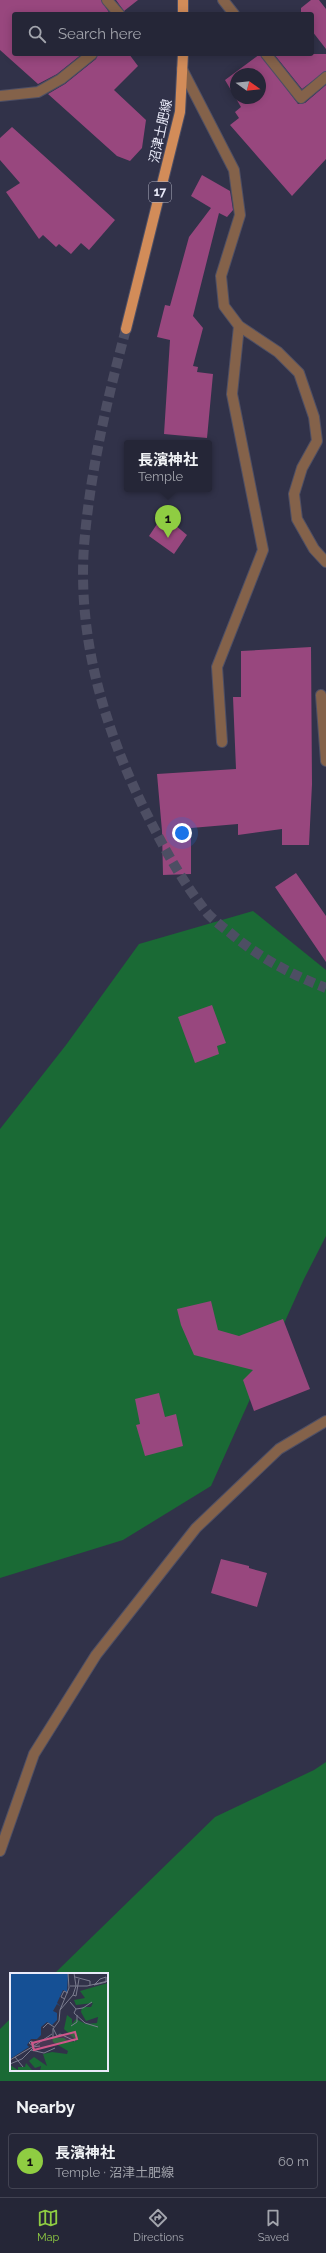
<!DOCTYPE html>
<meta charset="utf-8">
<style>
:root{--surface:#252637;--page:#313242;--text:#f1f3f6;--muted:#a3a5ad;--line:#424352;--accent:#8fcd42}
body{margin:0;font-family:Raleway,"Noto Sans JP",sans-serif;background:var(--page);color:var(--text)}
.compass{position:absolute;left:230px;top:68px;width:36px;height:36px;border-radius:50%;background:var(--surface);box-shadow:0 2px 10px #0003;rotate:105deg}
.you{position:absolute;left:182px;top:833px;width:14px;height:14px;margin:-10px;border:3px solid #fff;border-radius:50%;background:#1a73e8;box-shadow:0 0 0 6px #1a73e833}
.badge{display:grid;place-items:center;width:26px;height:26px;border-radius:50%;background:var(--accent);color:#111;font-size:13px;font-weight:700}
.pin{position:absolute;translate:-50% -33px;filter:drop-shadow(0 1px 2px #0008)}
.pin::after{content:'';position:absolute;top:21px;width:14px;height:12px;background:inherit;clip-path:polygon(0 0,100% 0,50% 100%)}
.popup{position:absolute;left:124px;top:440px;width:88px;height:52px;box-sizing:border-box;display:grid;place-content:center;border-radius:4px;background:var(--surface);filter:drop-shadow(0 1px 3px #0005);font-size:13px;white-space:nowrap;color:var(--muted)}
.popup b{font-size:15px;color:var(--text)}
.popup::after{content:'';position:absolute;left:50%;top:100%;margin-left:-8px;border:8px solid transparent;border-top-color:var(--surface)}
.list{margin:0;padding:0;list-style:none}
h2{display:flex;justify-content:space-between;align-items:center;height:52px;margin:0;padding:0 16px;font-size:17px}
h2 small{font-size:13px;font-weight:400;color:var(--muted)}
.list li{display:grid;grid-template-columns:26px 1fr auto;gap:12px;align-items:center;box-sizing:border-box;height:56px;margin:0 8px 8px;padding:0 8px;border:1px solid var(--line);border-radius:4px}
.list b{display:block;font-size:15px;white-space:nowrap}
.list p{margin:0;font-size:13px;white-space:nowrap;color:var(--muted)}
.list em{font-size:13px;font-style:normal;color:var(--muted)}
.icon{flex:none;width:22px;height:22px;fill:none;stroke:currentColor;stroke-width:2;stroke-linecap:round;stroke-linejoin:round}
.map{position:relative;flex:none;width:326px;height:2081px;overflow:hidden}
.search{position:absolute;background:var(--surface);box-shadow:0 2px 10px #0003;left:12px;right:12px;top:12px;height:44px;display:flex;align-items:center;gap:10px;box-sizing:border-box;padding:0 14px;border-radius:4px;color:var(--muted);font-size:15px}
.sheet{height:116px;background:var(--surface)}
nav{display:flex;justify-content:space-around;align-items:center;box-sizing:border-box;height:56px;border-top:1px solid var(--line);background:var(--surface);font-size:11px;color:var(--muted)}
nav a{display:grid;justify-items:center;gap:2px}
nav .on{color:var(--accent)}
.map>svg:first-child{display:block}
.green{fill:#1a6a35}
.building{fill:#98477e;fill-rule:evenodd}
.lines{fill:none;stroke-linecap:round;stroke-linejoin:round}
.primary-tunnel{stroke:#4d4e63;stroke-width:10;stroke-dasharray:10 5;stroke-linecap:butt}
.service-casing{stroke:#4e4f65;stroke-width:12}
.minor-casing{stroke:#4e4f65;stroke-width:12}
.primary-casing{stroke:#4e4f65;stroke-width:12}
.service{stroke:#84624a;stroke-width:10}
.minor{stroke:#84624a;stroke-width:10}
.primary{stroke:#d28c59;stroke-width:10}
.labels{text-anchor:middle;stroke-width:3;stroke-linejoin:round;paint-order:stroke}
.shield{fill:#313249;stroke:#b2b3c4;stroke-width:1}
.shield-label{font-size:12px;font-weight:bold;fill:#e9eaf9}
.street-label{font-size:13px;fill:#e9eaf9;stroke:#313249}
.inset-road{fill:none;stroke:#7b7c8f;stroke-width:1}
.view{fill:#ce578a;fill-opacity:0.15;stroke:#ce578a;stroke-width:2}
.inset-edge{fill:none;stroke:#e9eaf9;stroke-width:2}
</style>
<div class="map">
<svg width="326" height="2081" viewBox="0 0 326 2081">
<rect width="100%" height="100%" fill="#313249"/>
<path class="green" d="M 253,911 L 326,970 L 326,1236 L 304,1279 L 211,1486 L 123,1540 L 0,1578 L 0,1129 L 66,1045 L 139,944 Z
M 326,1762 L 326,2081 L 0,2081 L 0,2029 L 11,2018 L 11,2070 L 107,2070 L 107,1974 L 54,1974 L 215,1817 L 314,1770 Z"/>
<path class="building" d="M 0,0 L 101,0 L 110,14 L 14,14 L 14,54 L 82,54 L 57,74 L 38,84 L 0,50 Z
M 116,0 L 138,0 L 124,11 Z
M 311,0 L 319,0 L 326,9 L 326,49 L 312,31 L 312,14 L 301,14 L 301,8 Z
M 98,54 L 129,54 L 138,66 L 114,90 L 146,120 L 142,148 L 130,161 L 117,156 L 48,94 L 65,84 L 96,59 Z
M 260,54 L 298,104 L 305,103 L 326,85 L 326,159 L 292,196 L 230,125 L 239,118 L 235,112 L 241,107 L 225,80 ZM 236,74 L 260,74 L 260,98 L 236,98 Z
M 274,54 L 326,54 L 326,71 L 302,89 Z
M 12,127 L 115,220 L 89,250 L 81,243 L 71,254 L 59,244 L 56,247 L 43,235 L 39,239 L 6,192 L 20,183 L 0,160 L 0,138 Z
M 202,175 L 230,191 L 233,210 L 227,217 L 219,213 L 193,316 L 203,328 L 193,366 L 198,367 L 197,372 L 213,374 L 207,438 L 164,434 L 170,340 L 157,337 L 165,305 L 170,306 L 189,237 L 211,208 L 191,196 Z
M 163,515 L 187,535 L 174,554 L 149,536 Z
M 311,647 L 312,784 L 309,845 L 282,845 L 282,829 L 238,835 L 238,824 L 191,828 L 191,874 L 163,875 L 162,831 L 157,774 L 236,769 L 233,697 L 241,697 L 241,651 Z
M 296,873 L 326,916 L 326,962 L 275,887 Z
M 212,1005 L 226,1043 L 217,1046 L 219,1054 L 195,1063 L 178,1017 Z
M 211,1301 L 218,1330 L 239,1336 L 283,1319 L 310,1389 L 254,1411 L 243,1380 L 253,1370 L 194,1355 L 181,1325 L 177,1309 Z
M 159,1393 L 165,1417 L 176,1414 L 183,1446 L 145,1456 L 136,1425 L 140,1424 L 135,1399 Z
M 221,1559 L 249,1566 L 249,1568 L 267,1573 L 257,1607 L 211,1593 Z"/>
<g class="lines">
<path class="primary-tunnel" d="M 126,329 C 107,400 90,472 84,546 C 77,646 109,743 155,830 C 170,859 187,888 208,914 C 214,920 221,926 228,931 C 258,957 290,974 326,988"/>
<g class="service-casing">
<path id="service" d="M 321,695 L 326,761
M 222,742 L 217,667 L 263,550 L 232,394 L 239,326"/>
</g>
<g class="minor-casing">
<path id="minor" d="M 107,0 L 119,14
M 223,0 L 234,14
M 266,54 L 301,98 L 326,77
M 182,69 L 234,170 L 240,215 L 221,276 L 224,306 L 239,326 L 278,352 L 299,373 L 314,417 L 317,441 L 302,468 L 294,494 L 297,519 L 314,549 L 326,562
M 0,96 L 38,92 L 61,79 L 92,54
M 0,1851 L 34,1754 L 96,1655 L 196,1528 L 279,1449 L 326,1421"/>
</g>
<g class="primary-casing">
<path id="primary" d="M 183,0 L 183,14
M 126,329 L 180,112 L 183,54"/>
</g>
<use href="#service" class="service"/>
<use href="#minor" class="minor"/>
<use href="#primary" class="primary"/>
</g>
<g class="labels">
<rect class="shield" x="149" y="182" width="22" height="20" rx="3"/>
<g class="shield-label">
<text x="160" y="196">17</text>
</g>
<g class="street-label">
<text transform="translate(160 131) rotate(-78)" y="5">沼津土肥線</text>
</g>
</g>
<g transform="translate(10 1973)">
<rect width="98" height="98" fill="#313249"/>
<path d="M 98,10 L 98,98 L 0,98 L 0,92 L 8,97 L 8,94 L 15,94 L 16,90 L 22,97 L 30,98 L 31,93 L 25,95 L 19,88 L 24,84 L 37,93 L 33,81 L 42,79 L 57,81 L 58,78 L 43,69 L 42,65 L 54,65 L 59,69 L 67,68 L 54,56 L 57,42 L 62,46 L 62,51 L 66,46 L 76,51 L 87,50 L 88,44 L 76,48 L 71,39 L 72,34 L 81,34 L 83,30 L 66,32 L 64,27 L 75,25 L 70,18 Z" fill="#1a6a35"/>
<path d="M 0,0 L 58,1 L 57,19 L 53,17 L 47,30 L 51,34 L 47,31 L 43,38 L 47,40 L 47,47 L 42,52 L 37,49 L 31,54 L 31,62 L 27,66 L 21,66 L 17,72 L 19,74 L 0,86 Z" fill="#155095"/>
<path class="inset-road" d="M 65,4 L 80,8 L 80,12M 96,4 L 96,9 L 84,12 L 90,6 ZM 60,13 L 77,13 L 98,8M 63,22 L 66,23 L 69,6M 55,26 L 51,24 L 54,18 L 58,20M 60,29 L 66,36 L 73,35 L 82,29M 66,36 L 64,40 L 75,50 L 88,54M 50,37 L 63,22 L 66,13 L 64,0M 61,53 L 67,49 L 67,42M 33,55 L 38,50 L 44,54M 43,55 L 47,63 L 50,61 L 65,68M 43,65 L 43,56 L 49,48 L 50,37 L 59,15 L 58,0M 23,73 L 19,70 L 21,68 L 24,70 L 23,73M 24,73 L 42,61M 21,77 L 34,80 L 45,75M 5,84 L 13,94M 0,87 L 22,74 L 30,73M 0,91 L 12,86 L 24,74"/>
<path class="view" d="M 65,59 L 67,66 L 24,77 L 22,70 Z"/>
<rect width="98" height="98" class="inset-edge"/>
</g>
</svg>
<svg class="compass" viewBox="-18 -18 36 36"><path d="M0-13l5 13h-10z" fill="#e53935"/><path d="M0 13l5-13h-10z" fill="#a3a5ad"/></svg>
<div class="you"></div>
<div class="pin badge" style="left:168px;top:538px">1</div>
<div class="popup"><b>長濱神社</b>Temple</div>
<div class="search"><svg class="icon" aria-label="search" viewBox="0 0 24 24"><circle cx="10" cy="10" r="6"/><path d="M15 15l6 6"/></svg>Search here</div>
</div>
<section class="sheet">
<h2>Nearby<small></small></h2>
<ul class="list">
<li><span class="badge">1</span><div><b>長濱神社</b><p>Temple · 沼津土肥線</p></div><em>60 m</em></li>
</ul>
</section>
<nav>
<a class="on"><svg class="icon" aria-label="map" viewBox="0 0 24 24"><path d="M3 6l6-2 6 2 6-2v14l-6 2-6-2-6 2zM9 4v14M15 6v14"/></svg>Map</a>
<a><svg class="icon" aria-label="directions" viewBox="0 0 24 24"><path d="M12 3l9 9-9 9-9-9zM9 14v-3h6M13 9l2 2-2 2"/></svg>Directions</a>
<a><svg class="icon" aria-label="saved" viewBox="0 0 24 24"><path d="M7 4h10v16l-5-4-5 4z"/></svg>Saved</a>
</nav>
